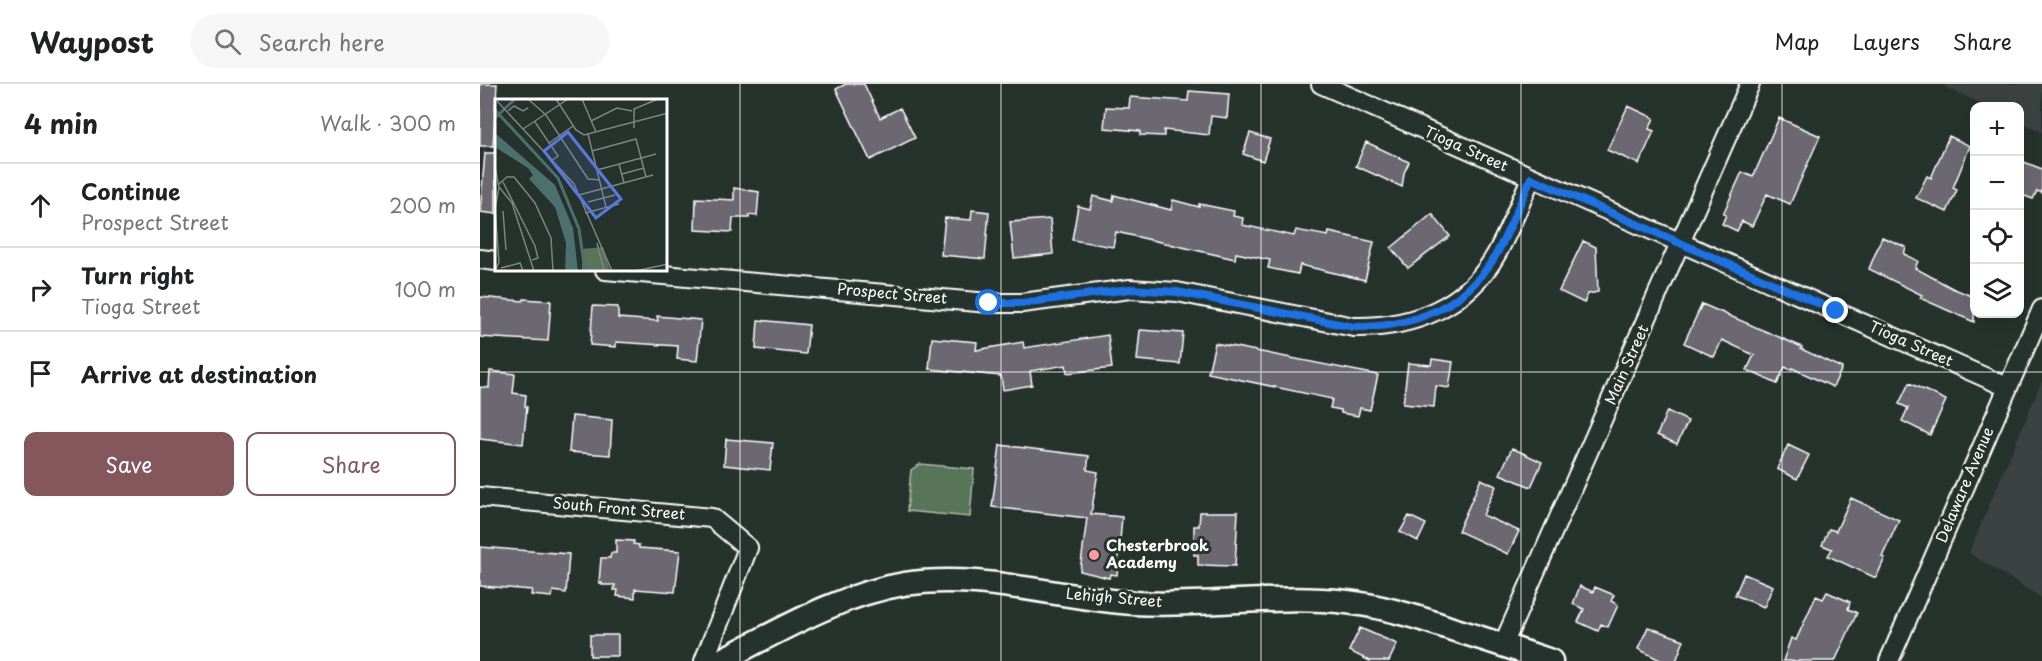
<!DOCTYPE html>
<meta charset="utf-8">
<style>
:root{--surface:#fff;--page:#f6f6f6;--text:#202124;--muted:#757577;--line:#e0e0e0;--accent:#84575d}
body{margin:0;font-family:"Playpen Sans",sans-serif;background:var(--page);color:var(--text)}
.controls{position:absolute;right:18px;top:18px;display:grid;overflow:hidden;border-radius:12px;box-shadow:0 6px 24px #0002}
.controls button{width:54px;height:54px;display:grid;place-items:center;padding:0;border:0;border-bottom:2px solid var(--line);background:var(--surface);color:var(--text);font:30px sans-serif}
.stop{position:absolute;width:18px;height:18px;margin:-14px;border:4px solid #1a73e8;border-radius:50%;background:#fff}
.stop.end{background:#1a73e8;border-color:#fff;box-shadow:0 2px 6px #0008}
.list{margin:0;padding:0;list-style:none}
h2{display:flex;justify-content:space-between;align-items:center;height:78px;margin:0;padding:0 24px;font-size:26px}
h2 small{font-size:20px;font-weight:400;color:var(--muted)}
.list li{display:grid;grid-template-columns:39px 1fr auto;gap:18px;align-items:center;box-sizing:border-box;height:84px;padding:0 24px;border-top:2px solid var(--line)}
.list b{display:block;font-size:22px;white-space:nowrap}
.list p{margin:0;font-size:20px;white-space:nowrap;color:var(--muted)}
.list em{font-size:20px;font-style:normal;color:var(--muted)}
.actions{display:flex;gap:12px;padding:18px 24px}
.actions a{flex:1;padding:14px 0;border:2px solid var(--accent);border-radius:12px;text-align:center;font-size:21px;color:var(--accent)}
.actions .main{background:var(--accent);color:#fff}
.icon{flex:none;width:33px;height:33px;fill:none;stroke:currentColor;stroke-width:2;stroke-linecap:round;stroke-linejoin:round}
.map{position:relative;flex:none;width:1562px;height:577px;overflow:hidden}
header{display:flex;align-items:center;gap:36px;box-sizing:border-box;height:84px;padding:0 30px;background:var(--surface);border-bottom:2px solid var(--line)}
header strong{font-size:28px}
nav{display:flex;gap:33px;margin-inline-start:auto;font-size:21px}
.search{width:420px;height:54px;background:var(--page);display:flex;align-items:center;gap:15px;box-sizing:border-box;padding:0 21px;border-radius:33px;color:var(--muted);font-size:22px}
main{display:flex}
aside{flex:1;background:var(--surface)}
.map>svg:first-child{display:block}
.built{fill:#3b4342}
.green{fill:#59745a;stroke:#acbaac;stroke-width:1.5}
.building{fill:#6c6772;stroke:#fff;stroke-width:1.5}
.lines{fill:none;stroke-linecap:round;stroke-linejoin:round}
.minor-casing{stroke:#fff;stroke-width:22}
.tertiary-casing{stroke:#fff;stroke-width:27}
.minor{stroke:#26332d;stroke-width:18}
.tertiary{stroke:#26332d;stroke-width:22}
.route{stroke:#1a73e8;stroke-width:8}
.grid{fill:none;stroke:#fff;stroke-width:1.5;stroke-opacity:0.55}
.poi-dot{fill:#ff9aa2;stroke:#26332d;stroke-width:2}
.labels{text-anchor:middle;stroke-width:6;stroke-linejoin:round;paint-order:stroke}
.street-label{font-size:15px;fill:#fff;stroke:#26332d}
.poi-label{font-size:15px;font-weight:bold;fill:#fff;stroke:#26332d;text-anchor:start}
.inset-river{fill:none;stroke:#4b706e;stroke-width:3}
.inset-road{fill:none;stroke:#7d8581;stroke-width:1.5}
.view{fill:#567ae2;fill-opacity:0.15;stroke:#567ae2;stroke-width:3}
.inset-edge{fill:none;stroke:#fff;stroke-width:3}
</style>
<header>
<strong>Waypost</strong>
<div class="search"><svg class="icon" aria-label="search" viewBox="0 0 24 24"><circle cx="10" cy="10" r="6"/><path d="M15 15l6 6"/></svg>Search here</div>
<nav><a>Map</a><a>Layers</a><a>Share</a></nav>
</header>
<main>
<aside>
<h2>4 min<small>Walk · 300 m</small></h2>
<ul class="list">
<li><svg class="icon" aria-label="ahead" viewBox="0 0 24 24"><path d="M12 20V5M6 11l6-6 6 6"/></svg><div><b>Continue</b><p>Prospect Street</p></div><em>200 m</em></li>
<li><svg class="icon" aria-label="right" viewBox="0 0 24 24"><path d="M7 20v-9h11M14 6l5 5-5 5"/></svg><div><b>Turn right</b><p>Tioga Street</p></div><em>100 m</em></li>
<li><svg class="icon" aria-label="arrive" viewBox="0 0 24 24"><path d="M6 21V4h12l-3 4 3 4H6"/></svg><div><b>Arrive at destination</b></div></li>
</ul>
<div class="actions"><a class="main">Save</a><a>Share</a></div>
</aside>
<div class="map">
<svg width="1562" height="577" viewBox="0 0 1562 577">
<rect width="100%" height="100%" fill="#26332d"/>
<filter id="ink" filterUnits="userSpaceOnUse"><feTurbulence type="fractalNoise" baseFrequency=".0167" numOctaves="2"/><feDisplacementMap in="SourceGraphic" scale="12" xChannelSelector="R" yChannelSelector="G"/><feConvolveMatrix kernelMatrix="1 2 1 2 8 2 1 2 1" color-interpolation-filters="sRGB"/></filter>
<g filter="url(#ink)">
<path class="built" d="M 1467,0 L 1562,0 L 1562,48 L 1540,37 L 1540,22 L 1507,22 L 1465,3 Z
M 1562,297 L 1562,514 L 1489,469 Z"/>
<path class="green" d="M 440,380 L 494,385 L 490,433 L 427,427 L 431,386 Z"/>
<path class="building" d="M 0,0 L 17,0 L 13,62 L 0,62 Z
M 366,0 L 384,0 L 400,34 L 420,24 L 435,54 L 390,76 L 356,5 Z
M 709,7 L 749,10 L 747,34 L 731,32 L 729,51 L 684,46 L 684,52 L 660,51 L 660,47 L 624,44 L 626,23 L 649,24 L 650,13 L 708,17 Z
M 1148,22 L 1174,34 L 1169,45 L 1174,47 L 1159,80 L 1127,66 Z
M 1299,34 L 1340,52 L 1310,120 L 1287,110 L 1272,142 L 1262,137 L 1257,147 L 1242,140 L 1246,131 L 1243,130 L 1262,88 L 1273,93 Z
M 770,49 L 790,55 L 783,77 L 763,70 Z
M 1469,52 L 1490,62 L 1473,104 L 1477,106 L 1467,128 L 1436,114 L 1447,92 L 1451,94 Z
M 886,58 L 929,78 L 924,89 L 922,103 L 876,82 Z
M 5,69 L 16,69 L 16,130 L 0,128 Z
M 1539,76 L 1562,85 L 1562,109 L 1557,107 L 1553,115 L 1539,110 Z
M 254,104 L 279,108 L 277,132 L 269,131 L 269,134 L 253,134 L 252,148 L 215,146 L 216,114 L 254,116 Z
M 634,111 L 691,126 L 693,116 L 719,123 L 719,120 L 754,127 L 753,132 L 763,134 L 762,141 L 814,152 L 816,146 L 848,152 L 849,148 L 894,158 L 885,196 L 820,181 L 818,190 L 788,184 L 790,176 L 756,169 L 755,175 L 636,148 L 633,163 L 592,156 L 598,122 L 610,125 L 613,112 L 633,117 Z
M 492,126 L 509,128 L 505,175 L 461,171 L 465,134 L 491,136 Z
M 952,130 L 970,152 L 928,184 L 911,164 Z
M 570,135 L 573,170 L 534,174 L 530,138 Z
M 1402,153 L 1426,163 L 1424,170 L 1438,177 L 1435,184 L 1472,204 L 1494,213 L 1494,238 L 1440,214 L 1442,211 L 1389,185 Z
M 1103,157 L 1116,163 L 1118,208 L 1108,210 L 1104,219 L 1079,207 Z
M 0,213 L 43,217 L 44,215 L 71,217 L 68,257 L 0,253 Z
M 1222,220 L 1322,263 L 1321,265 L 1362,284 L 1353,303 L 1312,284 L 1311,286 L 1305,283 L 1297,300 L 1267,286 L 1274,271 L 1242,256 L 1234,273 L 1204,259 Z
M 113,222 L 138,223 L 138,234 L 178,237 L 177,232 L 221,236 L 217,277 L 197,275 L 198,262 L 136,258 L 136,263 L 110,261 Z
M 278,236 L 329,241 L 326,270 L 276,265 Z
M 660,246 L 703,249 L 700,280 L 657,276 Z
M 628,251 L 632,284 L 587,289 L 586,281 L 550,287 L 552,301 L 523,306 L 521,292 L 449,285 L 452,254 L 497,258 L 496,266 L 543,258 L 544,264 Z
M 735,259 L 898,291 L 890,326 L 880,324 L 878,332 L 861,329 L 861,326 L 850,324 L 852,315 L 728,289 Z
M 952,275 L 973,278 L 969,304 L 956,302 L 954,323 L 923,320 L 928,279 L 951,281 Z
M 10,287 L 35,290 L 33,309 L 46,311 L 45,322 L 47,323 L 43,360 L 0,355 L 0,303 L 9,304 Z
M 1429,299 L 1466,316 L 1450,351 L 1422,337 L 1428,324 L 1419,320 Z
M 1187,327 L 1208,337 L 1197,360 L 1177,351 Z
M 92,332 L 132,336 L 130,371 L 89,368 Z
M 246,355 L 293,359 L 290,386 L 244,381 Z
M 520,361 L 609,372 L 607,386 L 618,388 L 611,430 L 642,433 L 637,491 L 630,490 L 629,494 L 600,487 L 607,434 L 512,423 Z
M 1308,361 L 1329,371 L 1317,395 L 1297,385 Z
M 1032,364 L 1062,378 L 1051,403 L 1020,390 Z
M 1001,395 L 1016,402 L 1003,431 L 1039,447 L 1028,470 L 978,447 Z
M 1371,414 L 1419,436 L 1402,473 L 1405,474 L 1396,494 L 1348,472 L 1352,465 L 1342,461 L 1349,445 L 1356,447 Z
M 720,428 L 758,428 L 755,482 L 718,481 L 718,471 L 714,471 L 714,442 L 719,442 Z
M 929,432 L 946,440 L 938,457 L 920,448 Z
M 136,456 L 154,457 L 153,460 L 159,461 L 159,464 L 200,467 L 195,508 L 155,505 L 155,514 L 137,512 L 138,506 L 134,506 L 135,501 L 122,501 L 122,499 L 119,499 L 121,474 L 130,474 L 131,469 L 136,469 Z
M 0,463 L 89,470 L 86,509 L 73,507 L 72,513 L 51,511 L 52,506 L 0,502 Z
M 1264,490 L 1293,502 L 1284,523 L 1255,511 Z
M 1100,502 L 1113,508 L 1115,503 L 1134,511 L 1131,517 L 1138,521 L 1128,543 L 1121,540 L 1118,547 L 1098,538 L 1104,525 L 1093,520 Z
M 1347,508 L 1370,518 L 1368,525 L 1377,529 L 1355,577 L 1303,577 L 1311,554 L 1316,556 L 1336,512 L 1343,515 Z
M 1168,543 L 1204,556 L 1196,577 L 1182,577 L 1158,565 Z
M 880,544 L 917,560 L 909,577 L 890,577 L 869,567 Z
M 110,551 L 138,551 L 138,572 L 110,572 Z"/>
<g class="lines">
<g class="minor-casing">
<path id="minor" d="M 841,0 L 1527,303
M 0,175 L 16,177
M 125,186 L 509,219 L 542,219 L 650,205 L 697,208 L 874,243 C 933,244 987,223 1017,169 C 1030,145 1040,119 1051,94
M 0,413 L 232,434 L 268,464 L 224,577
M 1023,561 L 1270,0
M 1409,577 L 1562,225"/>
</g>
<g class="tertiary-casing">
<path id="tertiary" d="M 240,577 C 299,547 358,511 424,500 C 502,488 577,514 654,519 C 725,523 796,510 867,518 C 903,522 938,533 972,545 C 1005,555 1038,566 1071,577"/>
</g>
<use href="#minor" class="minor"/>
<use href="#tertiary" class="tertiary"/>
</g>
</g>
<g class="lines" filter="url(#ink)">
<path class="route" d="M 509,219 L 542,219 L 650,205 L 697,208 L 874,243 C 933,244 986,223 1017,169 C 1030,145 1040,119 1051,94 L 1356,227"/>
</g>
<path class="grid" d="M 260,0 L 260,577M 521,0 L 521,577M 781,0 L 781,577M 1041,0 L 1041,577M 1302,0 L 1302,577M 0,288 L 1562,288"/>
<circle class="poi-dot" cx="614" cy="471" r="6"/>
<g class="labels">
<g class="street-label">
<text transform="translate(986 65) rotate(24)" y="5">Tioga Street</text>
<text transform="translate(412 210) rotate(5)" y="5">Prospect Street</text>
<text transform="translate(1431 260) rotate(24)" y="5">Tioga Street</text>
<text transform="translate(1147 281) rotate(-66)" y="5">Main Street</text>
<text transform="translate(1485 401) rotate(-67)" y="5">Delaware Avenue</text>
<text transform="translate(139 425) rotate(5)" y="5">South Front Street</text>
<text transform="translate(634 514) rotate(5)" y="5">Lehigh Street</text>
</g>
<g class="poi-label">
<text x="626" y="467">Chesterbrook<tspan x="626" dy="17">Academy</tspan></text>
</g>
</g>
<g transform="translate(15 15)">
<rect width="172" height="172" fill="#26332d"/>
<path d="M 108,148 L 115,172 L 87,172 L 87,150 Z" fill="#59745a"/>
<path d="M 0,34 L 60,86 L 78,129 L 83,172 L 70,172 L 71,144 L 60,108 L 34,80 L 38,76 L 33,69 L 0,48 Z" fill="#4b706e"/>
<path class="inset-river" d="M 0,11 L 63,79 L 84,130 L 90,172M 0,19 L 20,0"/>
<path class="inset-road" d="M 33,0 L 51,16 L 93,80 L 105,81M 61,0 L 81,31 L 89,36 L 173,14M 87,0 L 101,33M 2,2 L 79,85 L 117,172M 13,12 L 19,7 L 28,12 L 33,9M 96,22 L 122,9 L 137,12M 40,23 L 63,57 L 56,62M 139,29 L 139,10 L 163,0M 28,30 L 73,0M 93,35 L 111,108M 54,44 L 78,27M 97,52 L 141,40 L 151,78M 124,65 L 129,84M 0,68 L 4,88 L 17,104 L 39,172M 102,71 L 161,55M 127,75 L 149,69M 8,83 L 40,147 L 43,159 L 37,161M 4,85 L 12,78 L 19,78 L 40,104 L 56,139 L 58,172M 84,96 L 158,76M 93,103 L 120,96M 8,112 L 11,151M 90,114 L 124,105M 102,144 L 109,172M 6,169 L 25,164 L 28,172M 0,172 L 4,163 L 0,109 L 4,89M 140,172 L 173,165"/>
<path class="view" d="M 73,33 L 126,100 L 101,119 L 49,52 Z"/>
<rect width="172" height="172" class="inset-edge"/>
</g>
</svg>
<div class="controls">
<button>+</button>
<button>−</button>
<button><svg class="icon" aria-label="locate" viewBox="0 0 24 24"><circle cx="12" cy="12" r="6"/><path d="M12 2v4M12 18v4M2 12h4M18 12h4"/></svg></button>
<button><svg class="icon" aria-label="layers" viewBox="0 0 24 24"><path d="M12 4l9 5-9 5-9-5zM3 14l9 5 9-5"/></svg></button>
</div>
<div class="stop" style="left:509px;top:219px"></div>
<div class="stop end" style="left:1356px;top:227px"></div>
</div>
</main>
